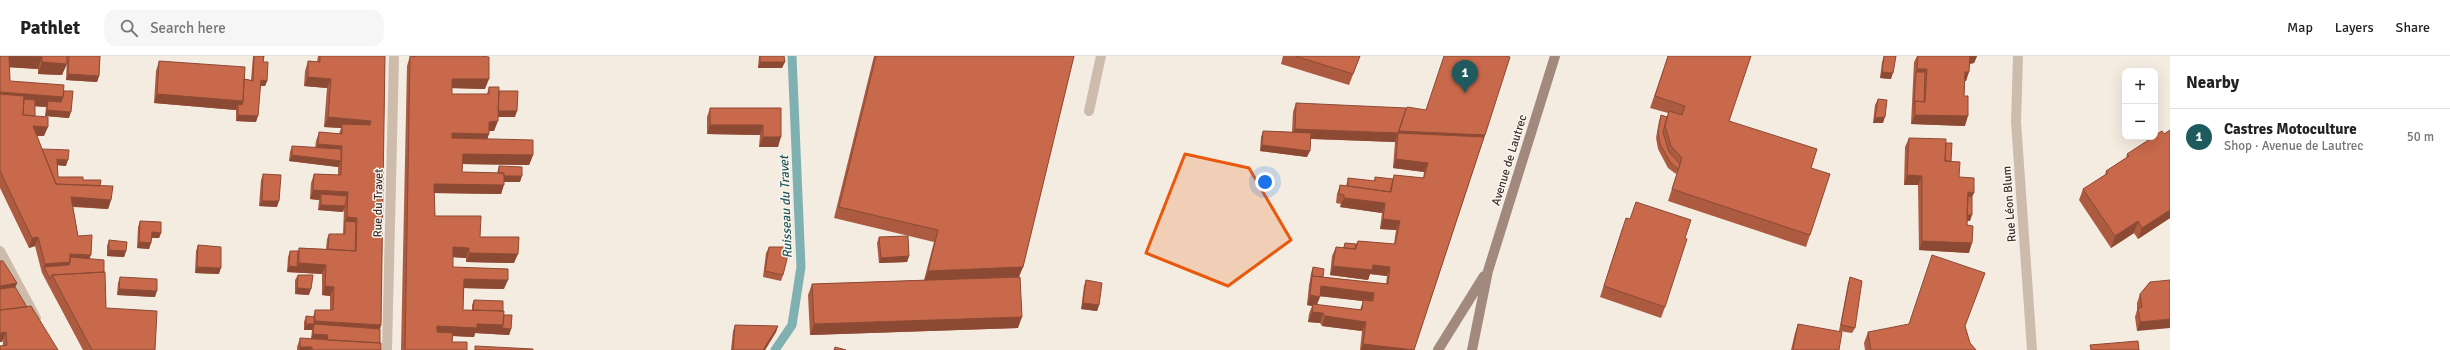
<!DOCTYPE html>
<meta charset="utf-8">
<style>
:root{--surface:#fff;--page:#f6f6f6;--text:#222;--muted:#767676;--line:#e0e0e0;--accent:#1f5a5e}
body{margin:0;font-family:Signika,sans-serif;background:var(--page);color:var(--text)}
.controls{position:absolute;right:12px;top:12px;display:grid;overflow:hidden;border-radius:8px;box-shadow:0 4px 16px #0002}
.controls button{width:36px;height:36px;display:grid;place-items:center;padding:0;border:0;border-bottom:1px solid var(--line);background:var(--surface);color:var(--text);font:20px sans-serif}
.you{position:absolute;left:1265px;top:126px;width:14px;height:14px;margin:-10px;border:3px solid #fff;border-radius:50%;background:#1a73e8;box-shadow:0 0 0 6px #1a73e833}
.badge{display:grid;place-items:center;width:26px;height:26px;border-radius:50%;background:var(--accent);color:#fff;font-size:13px;font-weight:700}
.pin{position:absolute;translate:-50% -33px;filter:drop-shadow(0 1px 2px #0008)}
.pin::after{content:'';position:absolute;top:21px;width:14px;height:12px;background:inherit;clip-path:polygon(0 0,100% 0,50% 100%)}
.list{margin:0;padding:0;list-style:none}
h2{display:flex;justify-content:space-between;align-items:center;height:52px;margin:0;padding:0 16px;font-size:17px}
h2 small{font-size:13px;font-weight:400;color:var(--muted)}
.list li{display:grid;grid-template-columns:26px 1fr auto;gap:12px;align-items:center;box-sizing:border-box;height:56px;padding:0 16px;border-top:1px solid var(--line)}
.list b{display:block;font-size:15px;white-space:nowrap}
.list p{margin:0;font-size:13px;white-space:nowrap;color:var(--muted)}
.list em{font-size:13px;font-style:normal;color:var(--muted)}
.icon{flex:none;width:22px;height:22px;fill:none;stroke:currentColor;stroke-width:2;stroke-linecap:round;stroke-linejoin:round}
.map{position:relative;flex:none;width:2170px;height:294px;overflow:hidden}
header{display:flex;align-items:center;gap:24px;box-sizing:border-box;height:56px;padding:0 20px;background:var(--surface);border-bottom:1px solid var(--line)}
header strong{font-size:19px}
nav{display:flex;gap:22px;margin-inline-start:auto;font-size:14px}
.search{width:280px;height:36px;background:var(--page);display:flex;align-items:center;gap:10px;box-sizing:border-box;padding:0 14px;border-radius:12px;color:var(--muted);font-size:15px}
main{display:flex}
aside{flex:1;background:var(--surface)}
.map>svg:first-child{display:block}
.lines{fill:none;stroke-linecap:round;stroke-linejoin:round}
.stream{stroke:#7fb0b2;stroke-width:9}
.minor{stroke:#cdbbac;stroke-width:10}
.secondary{stroke:#a18a7d;stroke-width:10}
.wall{fill:#ac5a40;fill-rule:evenodd}
.shaded-wall{fill:#8c4a34}
.building{fill:#c8694b;stroke:#8c4a34}
.marked{fill:#e8590c;fill-opacity:0.2;stroke:#e8590c;stroke-width:3;stroke-linejoin:round}
.labels{text-anchor:middle;stroke-width:3;stroke-linejoin:round;paint-order:stroke}
.street-label{font-size:12px;fill:#3b302b;stroke:#fbf5ee}
.water-label{font-size:13px;font-style:italic;fill:#1f5a5e;stroke:#fbf5ee}
</style>
<header>
<strong>Pathlet</strong>
<div class="search"><svg class="icon" aria-label="search" viewBox="0 0 24 24"><circle cx="10" cy="10" r="6"/><path d="M15 15l6 6"/></svg>Search here</div>
<nav><a>Map</a><a>Layers</a><a>Share</a></nav>
</header>
<main>
<div class="map">
<svg width="2170" height="294" viewBox="0 0 2170 294">
<rect width="100%" height="100%" fill="#f4ebe1"/>
<g class="lines">
<path class="stream" d="M 775,294 L 792,269 L 801,211 L 792,0"/>
<path class="minor" d="M 2018,0 L 2016,66 L 2032,294
M 1089,55 L 1101,0
M 0,195 L 36,262
M 387,294 L 394,0"/>
<path class="secondary" d="M 1438,294 L 1484,220
M 1472,294 L 1488,215 L 1555,0"/>
</g>
<path class="wall" d="M 0,0 L 67,0 L 62,19 L 38,18 L 38,13 L 9,11 L 10,25 L 64,35 L 69,62 L 45,60 L 46,51 L 35,50 L 35,60 L 44,80 L 37,80 L 42,93 L 66,110 L 58,109 L 58,121 L 83,124 L 100,130 L 111,144 L 108,153 L 73,151 L 78,180 L 89,203 L 104,216 L 106,252 L 155,294 L 83,294 L 42,217 L 35,190 L 29,192 L 0,132 Z
M 67,0 L 100,0 L 99,20 L 97,26 L 66,24 Z
M 253,0 L 264,0 L 263,6 L 267,25 L 265,30 L 260,30 L 256,66 L 236,65 L 236,54 L 154,47 L 156,15 L 159,5 L 251,24 Z
M 318,0 L 385,0 L 381,269 L 380,273 L 380,287 L 381,294 L 297,294 L 297,291 L 300,282 L 311,283 L 312,274 L 304,274 L 304,266 L 306,260 L 313,261 L 315,254 L 330,254 L 330,240 L 322,239 L 322,218 L 287,216 L 288,201 L 290,195 L 298,195 L 299,192 L 326,193 L 327,183 L 329,178 L 343,178 L 344,153 L 343,156 L 318,154 L 319,144 L 310,143 L 311,127 L 314,118 L 338,119 L 338,111 L 289,105 L 290,96 L 292,90 L 315,92 L 316,85 L 319,76 L 339,78 L 341,72 L 324,71 L 327,32 L 304,30 L 305,15 L 308,5 L 317,6 Z
M 410,0 L 480,0 L 485,33 L 452,32 L 452,38 L 487,38 L 489,31 L 499,35 L 515,61 L 498,61 L 494,75 L 489,75 L 487,83 L 533,99 L 529,109 L 463,108 L 462,116 L 497,117 L 499,110 L 520,126 L 504,126 L 501,138 L 434,137 L 435,160 L 480,181 L 514,207 L 466,206 L 466,202 L 453,201 L 453,211 L 504,233 L 464,232 L 463,254 L 472,254 L 472,249 L 474,244 L 503,255 L 504,259 L 511,273 L 509,279 L 475,277 L 474,281 L 452,280 L 452,286 L 467,294 L 401,294 L 407,10 Z
M 759,0 L 784,0 L 782,12 L 758,12 Z
M 874,0 L 1074,0 L 1023,211 L 1019,221 L 1018,272 L 810,279 L 808,239 L 812,228 L 924,224 L 934,186 L 834,162 Z
M 1283,0 L 1360,0 L 1349,29 L 1281,8 Z
M 1668,0 L 1751,0 L 1729,65 L 1811,112 L 1810,179 L 1806,191 L 1668,145 L 1678,114 L 1676,118 L 1668,112 L 1658,93 L 1656,82 L 1659,65 L 1661,59 L 1667,61 L 1668,57 L 1650,52 Z
M 1884,0 L 1891,23 L 1880,22 L 1882,6 Z
M 1917,0 L 1977,0 L 1974,7 L 1970,8 L 1966,25 L 1965,25 L 1964,40 L 1965,70 L 1911,68 L 1914,6 Z
M 1878,43 L 1883,67 L 1873,67 L 1875,49 Z
M 1296,47 L 1485,79 L 1414,294 L 1360,294 L 1362,275 L 1322,270 L 1320,267 L 1308,266 L 1309,258 L 1312,250 L 1307,249 L 1309,229 L 1310,224 L 1311,217 L 1313,211 L 1323,221 L 1386,228 L 1387,220 L 1370,218 L 1368,224 L 1330,219 L 1332,200 L 1336,191 L 1343,192 L 1345,187 L 1356,188 L 1358,185 L 1394,188 L 1396,174 L 1380,173 L 1382,157 L 1340,151 L 1341,148 L 1336,147 L 1337,138 L 1340,129 L 1346,130 L 1348,122 L 1374,125 L 1375,121 L 1393,123 L 1394,119 L 1423,122 L 1424,116 L 1393,112 L 1395,86 L 1310,83 L 1307,101 L 1260,95 L 1261,81 L 1263,75 L 1292,76 L 1293,56 ZM 1320,240 L 1363,245 L 1360,254 L 1317,249 Z
M 710,52 L 781,52 L 778,91 L 759,91 L 760,79 L 707,78 L 707,61 Z
M 2164,78 L 2170,162 L 2138,183 L 2134,177 L 2111,192 L 2079,144 L 2083,133 L 2105,119 L 2106,115 L 2126,102 L 2127,98 Z
M 1909,82 L 1946,87 L 1951,105 L 1959,121 L 1972,141 L 1970,165 L 1967,165 L 1969,197 L 1919,194 L 1918,129 L 1904,129 L 1905,91 Z
M 263,118 L 277,151 L 259,150 L 261,124 Z
M 1636,146 L 1665,251 L 1661,262 L 1600,241 L 1622,173 L 1630,163 Z
M 140,165 L 161,177 L 159,182 L 152,182 L 149,193 L 137,192 L 138,171 Z
M 879,181 L 909,200 L 907,206 L 879,207 L 877,187 Z
M 109,184 L 126,195 L 124,201 L 107,200 L 107,190 Z
M 198,189 L 219,218 L 195,217 L 196,195 Z
M 769,191 L 783,219 L 781,225 L 763,221 L 766,197 Z
M 0,205 L 17,227 L 15,231 L 27,251 L 58,294 L 3,290 Z
M 298,219 L 309,239 L 295,238 L 295,224 Z
M 120,221 L 155,241 L 117,239 L 118,227 Z
M 1850,221 L 1855,272 L 1852,277 L 1839,275 L 1848,227 Z
M 1086,224 L 1099,249 L 1097,255 L 1081,253 L 1084,230 Z
M 2170,224 L 2137,275 L 2135,261 L 2137,254 L 2137,247 L 2140,238 Z
M 1798,268 L 1839,294 L 1791,294 L 1795,277 Z
M 735,269 L 778,270 L 776,276 L 765,294 L 731,294 L 733,275 Z
M 1965,270 L 1970,287 L 1976,294 L 1865,294 L 1864,287 L 1868,276 Z"/>
<path class="shaded-wall" d="M 8,0 L 17,0 L 42,1 L 38,13 L 5,11 Z
M 1970,0 L 1977,0 L 1974,7 L 1967,8 Z
M 42,6 L 67,8 L 62,19 L 38,18 Z
M 760,6 L 785,6 L 782,12 L 758,12 Z
M 1917,13 L 1927,13 L 1923,22 L 1916,16 Z
M 1882,16 L 1893,17 L 1891,23 L 1880,22 Z
M 1965,16 L 1969,16 L 1966,25 L 1962,25 Z
M 68,18 L 99,20 L 97,26 L 66,24 Z
M 308,21 L 331,23 L 327,32 L 304,30 Z
M 452,23 L 489,23 L 485,33 L 448,32 Z
M 261,24 L 267,25 L 265,30 L 259,30 Z
M 0,36 L 63,41 L 59,52 L 48,45 L 46,51 L 0,48 Z
M 157,38 L 243,45 L 239,54 L 238,48 L 236,54 L 154,47 Z
M 47,54 L 71,56 L 69,62 L 45,60 Z
M 497,55 L 517,55 L 515,61 L 495,61 Z
M 238,59 L 258,60 L 256,66 L 236,65 Z
M 1915,59 L 1968,60 L 1965,70 L 1911,68 Z
M 328,61 L 371,65 L 367,74 L 342,68 L 341,72 L 324,71 Z
M 1885,61 L 1883,67 L 1873,67 L 1875,62 Z
M 498,65 L 494,75 L 486,75 L 489,66 Z
M 710,69 L 763,69 L 760,79 L 707,78 Z
M 33,70 L 48,71 L 44,80 L 30,79 Z
M 1295,73 L 1398,77 L 1395,86 L 1291,82 Z
M 1399,75 L 1485,79 L 1481,90 L 1398,77 Z
M 452,77 L 489,78 L 486,87 L 448,87 Z
M 763,81 L 781,81 L 778,91 L 759,91 Z
M 318,88 L 342,90 L 339,99 L 314,97 Z
M 1262,89 L 1310,95 L 1307,101 L 1260,95 Z
M 463,98 L 533,99 L 529,109 L 460,108 Z
M 292,99 L 341,105 L 338,111 L 289,105 Z
M 57,103 L 68,104 L 66,110 L 55,109 Z
M 1396,103 L 1428,107 L 1424,116 L 1393,112 Z
M 1907,119 L 1922,120 L 1918,129 L 1904,129 Z
M 499,120 L 522,120 L 520,126 L 496,126 Z
M 434,128 L 504,129 L 501,138 L 431,137 Z
M 313,134 L 348,136 L 345,145 L 321,138 L 319,144 L 310,143 Z
M 1968,136 L 1974,137 L 1970,146 L 1966,140 Z
M 71,141 L 111,144 L 108,153 L 68,150 Z
M 1344,142 L 1385,147 L 1382,157 L 1340,151 Z
M 262,145 L 279,145 L 277,151 L 259,150 Z
M 321,149 L 345,150 L 343,156 L 318,154 Z
M 2170,154 L 2170,162 L 2138,183 L 2142,172 Z
M 1966,158 L 1972,159 L 1970,165 L 1964,164 Z
M 347,161 L 357,162 L 354,172 L 345,165 Z
M 1383,163 L 1400,165 L 1396,174 L 1380,173 Z
M 2138,165 L 2134,177 L 2111,192 L 2115,180 Z
M 152,176 L 161,177 L 159,182 L 150,182 Z
M 38,181 L 35,190 L 29,192 L 32,182 Z
M 1922,185 L 1972,187 L 1969,197 L 1919,194 Z
M 139,186 L 151,187 L 149,193 L 137,192 Z
M 453,191 L 469,192 L 466,202 L 450,201 Z
M 109,194 L 126,195 L 124,201 L 107,200 Z
M 469,197 L 518,198 L 514,207 L 466,206 Z
M 70,198 L 91,199 L 87,209 L 44,211 L 45,208 Z
M 909,200 L 907,206 L 879,207 L 881,202 Z
M 299,207 L 326,209 L 322,218 L 287,216 L 289,210 L 297,211 Z
M 1373,209 L 1390,211 L 1387,220 L 1370,218 L 1368,224 L 1330,219 L 1333,210 Z
M 197,211 L 221,212 L 219,218 L 195,217 Z
M 1023,211 L 1018,222 L 924,226 L 928,215 Z
M 464,223 L 508,224 L 504,233 L 461,232 Z
M 17,227 L 13,237 L 0,238 L 0,230 Z
M 325,230 L 334,231 L 330,240 L 322,239 Z
M 1321,230 L 1374,237 L 1371,246 L 1318,240 Z
M 297,232 L 311,233 L 309,239 L 295,238 Z
M 119,233 L 157,235 L 155,241 L 117,239 Z
M 1310,239 L 1320,241 L 1316,250 L 1313,248 L 1312,250 L 1307,249 Z
M 1083,247 L 1099,249 L 1097,255 L 1081,253 Z
M 1312,256 L 1323,257 L 1320,267 L 1308,266 Z
M 1325,260 L 1366,266 L 1362,275 L 1322,270 Z
M 1022,261 L 1018,272 L 810,279 L 814,268 Z
M 2170,263 L 2170,272 L 2137,275 L 2140,266 Z
M 315,265 L 381,269 L 378,279 L 314,268 Z
M 306,268 L 314,268 L 312,274 L 304,274 Z
M 477,268 L 503,269 L 511,273 L 509,279 L 475,277 L 474,281 L 434,279 L 437,270 Z
M 778,270 L 776,276 L 765,294 L 763,294 Z
M 6,276 L 2,286 L 0,286 L 0,277 Z
M 313,278 L 328,279 L 326,285 L 311,283 Z
M 1363,288 L 1414,294 L 1361,294 Z
M 300,291 L 312,291 L 311,294 L 299,294 Z"/>
<path class="building" d="M 0,0 L 9,0 L 10,25 L 64,29 L 63,41 L 0,36 Z
M 17,0 L 67,0 L 67,8 L 42,6 L 42,1 Z
M 69,0 L 100,0 L 99,20 L 68,18 Z
M 254,0 L 264,0 L 263,6 L 268,6 L 267,25 L 261,24 L 258,60 L 238,59 L 238,48 L 242,49 L 243,45 L 244,23 L 253,25 Z
M 320,0 L 385,0 L 381,269 L 315,265 L 315,254 L 333,254 L 334,231 L 325,230 L 326,209 L 299,207 L 299,192 L 356,195 L 357,162 L 347,161 L 348,136 L 313,134 L 314,118 L 341,119 L 342,90 L 318,88 L 319,76 L 342,78 L 342,68 L 370,69 L 371,65 L 328,61 L 331,23 L 308,21 L 308,5 L 320,6 Z
M 410,0 L 415,1 L 415,0 L 480,0 L 489,1 L 489,23 L 452,23 L 452,38 L 489,38 L 489,31 L 499,31 L 498,65 L 489,66 L 489,78 L 452,77 L 452,82 L 533,84 L 533,99 L 463,98 L 462,116 L 504,117 L 504,129 L 434,128 L 435,160 L 481,160 L 480,181 L 519,181 L 518,198 L 469,197 L 469,192 L 453,191 L 453,211 L 508,213 L 508,224 L 464,223 L 463,254 L 504,255 L 503,269 L 477,268 L 477,272 L 437,270 L 437,276 L 453,277 L 452,286 L 467,286 L 467,294 L 405,294 Z
M 760,0 L 784,0 L 785,6 L 760,6 Z
M 876,0 L 1074,0 L 1023,211 L 928,215 L 938,174 L 839,151 Z
M 1295,0 L 1360,0 L 1353,18 Z
M 1444,0 L 1506,0 L 1510,1 L 1485,79 L 1399,75 L 1407,51 L 1426,54 Z
M 1668,0 L 1751,0 L 1729,65 L 1817,93 L 1811,112 L 1830,118 L 1810,179 L 1672,133 L 1682,102 L 1671,90 L 1665,70 L 1669,55 L 1682,59 L 1685,50 L 1655,40 Z
M 1884,0 L 1896,0 L 1893,17 L 1882,16 Z
M 1918,0 L 1970,0 L 1969,16 L 1965,16 L 1964,40 L 1968,40 L 1968,60 L 1915,59 L 1915,45 L 1925,46 L 1927,13 L 1917,13 Z
M 159,5 L 245,11 L 243,45 L 157,38 Z
M 1916,16 L 1925,16 L 1924,46 L 1915,45 L 1914,49 Z
M 64,35 L 73,35 L 71,56 L 47,54 L 48,45 L 61,46 L 63,41 Z
M 499,35 L 518,35 L 517,55 L 498,55 Z
M 0,38 L 24,40 L 23,59 L 48,61 L 48,71 L 33,70 L 56,128 L 113,130 L 111,144 L 71,141 L 78,180 L 92,179 L 91,199 L 70,198 L 70,206 L 45,208 L 38,181 L 32,182 L 0,115 Z
M 24,43 L 35,44 L 35,60 L 23,59 Z
M 1878,43 L 1887,44 L 1885,61 L 1875,62 Z
M 1296,47 L 1406,52 L 1398,77 L 1295,73 Z
M 710,52 L 781,52 L 781,81 L 763,81 L 763,69 L 710,69 Z
M 1661,59 L 1667,61 L 1663,76 L 1669,96 L 1680,108 L 1678,113 L 1670,106 L 1660,88 L 1658,76 Z
M 2170,74 L 2170,154 L 2142,172 L 2138,165 L 2115,180 L 2083,133 L 2108,117 L 2106,115 L 2129,100 L 2127,98 L 2153,81 L 2155,81 L 2155,79 L 2162,75 L 2164,78 Z
M 1263,75 L 1311,77 L 1310,95 L 1262,89 Z
M 1398,77 L 1484,81 L 1414,294 L 1363,288 L 1366,266 L 1325,260 L 1323,257 L 1312,256 L 1313,248 L 1362,254 L 1363,244 L 1373,245 L 1374,237 L 1321,230 L 1320,241 L 1310,239 L 1312,220 L 1388,228 L 1390,211 L 1373,209 L 1372,214 L 1333,210 L 1336,191 L 1356,193 L 1358,185 L 1395,188 L 1400,165 L 1383,163 L 1385,147 L 1344,142 L 1344,139 L 1339,138 L 1340,129 L 1391,136 L 1394,119 L 1424,122 L 1428,107 L 1396,103 Z
M 1909,82 L 1946,83 L 1945,105 L 1960,106 L 1959,121 L 1974,122 L 1974,137 L 1968,136 L 1967,169 L 1973,170 L 1972,187 L 1922,185 L 1922,120 L 1907,119 Z
M 1946,87 L 1952,87 L 1951,105 L 1945,105 Z
M 292,90 L 341,93 L 341,105 L 292,99 Z
M 42,93 L 69,94 L 68,104 L 57,103 L 58,121 L 83,121 L 83,124 L 101,124 L 100,130 L 56,128 Z
M 499,110 L 522,111 L 522,120 L 504,120 L 504,117 L 499,117 Z
M 263,118 L 281,119 L 279,145 L 262,145 Z
M 1375,121 L 1393,123 L 1390,136 L 1348,130 L 1348,122 L 1375,125 Z
M 321,138 L 347,140 L 345,150 L 321,149 Z
M 1968,140 L 1972,141 L 1972,159 L 1967,159 Z
M 1636,146 L 1691,164 L 1685,182 L 1687,183 L 1665,251 L 1604,230 L 1626,162 L 1630,163 Z
M 140,165 L 161,166 L 161,177 L 152,176 L 151,187 L 139,186 Z
M 345,165 L 356,166 L 355,195 L 328,193 L 329,178 L 345,178 Z
M 908,180 L 909,200 L 881,202 L 879,181 Z
M 109,184 L 127,186 L 126,195 L 109,194 Z
M 1345,187 L 1356,188 L 1355,193 L 1344,192 Z
M 198,189 L 221,191 L 221,212 L 197,211 Z
M 769,191 L 790,191 L 783,219 L 765,215 Z
M 290,195 L 298,195 L 297,211 L 289,210 Z
M 1932,199 L 1985,217 L 1965,270 L 1970,287 L 1976,294 L 1871,294 L 1868,276 L 1909,268 Z
M 70,201 L 104,204 L 104,216 L 52,219 L 50,223 L 44,211 L 69,209 L 70,206 Z
M 0,205 L 3,205 L 17,227 L 0,230 Z
M 1313,211 L 1324,213 L 1323,221 L 1312,220 Z
M 105,216 L 106,252 L 157,255 L 155,294 L 92,294 L 52,219 Z
M 298,219 L 313,219 L 311,233 L 297,232 Z
M 120,221 L 157,223 L 157,235 L 119,233 Z
M 1020,221 L 1022,261 L 814,268 L 812,228 Z
M 1850,221 L 1862,225 L 1855,272 L 1841,269 Z
M 1086,224 L 1102,227 L 1099,249 L 1083,247 Z
M 2170,224 L 2170,263 L 2140,266 L 2138,252 L 2142,251 L 2140,238 L 2150,226 Z
M 15,231 L 27,251 L 0,254 L 0,233 Z
M 474,244 L 503,245 L 503,255 L 473,254 Z
M 31,250 L 58,294 L 0,294 L 0,290 L 7,289 L 6,276 L 0,277 L 0,254 Z
M 504,259 L 512,259 L 511,273 L 502,272 L 503,269 Z
M 306,260 L 314,261 L 314,268 L 306,268 Z
M 314,268 L 380,273 L 380,287 L 327,284 L 328,279 L 313,278 Z
M 1798,268 L 1842,276 L 1839,294 L 1793,294 Z
M 735,269 L 778,270 L 763,294 L 733,294 Z
M 300,282 L 381,287 L 381,294 L 312,294 L 312,291 L 300,291 Z
M 2138,285 L 2139,294 L 2091,294 L 2090,289 Z
M 475,290 L 533,293 L 533,294 L 475,294 Z
M 835,291 L 846,294 L 834,294 Z"/>
<path class="marked" d="M 1185,98 L 1249,112 L 1291,184 L 1228,230 L 1146,197 Z"/>
<g class="labels">
<g class="street-label">
<text transform="translate(1509 104) rotate(-73)" y="4">Avenue de Lautrec</text>
<text transform="translate(378 147) rotate(-89)" y="4">Rue du Travet</text>
<text transform="translate(2009 148) rotate(-94)" y="4">Rue Léon Blum</text>
</g>
<g class="water-label">
<text transform="translate(785 151) rotate(-92)" y="5">Ruisseau du Travet</text>
</g>
</g>
</svg>
<div class="controls">
<button>+</button>
<button>−</button>
</div>
<div class="you"></div>
<div class="pin badge" style="left:1465px;top:37px">1</div>
</div>
<aside>
<h2>Nearby<small></small></h2>
<ul class="list">
<li><span class="badge">1</span><div><b>Castres Motoculture</b><p>Shop · Avenue de Lautrec</p></div><em>50 m</em></li>
</ul>
</aside>
</main>
